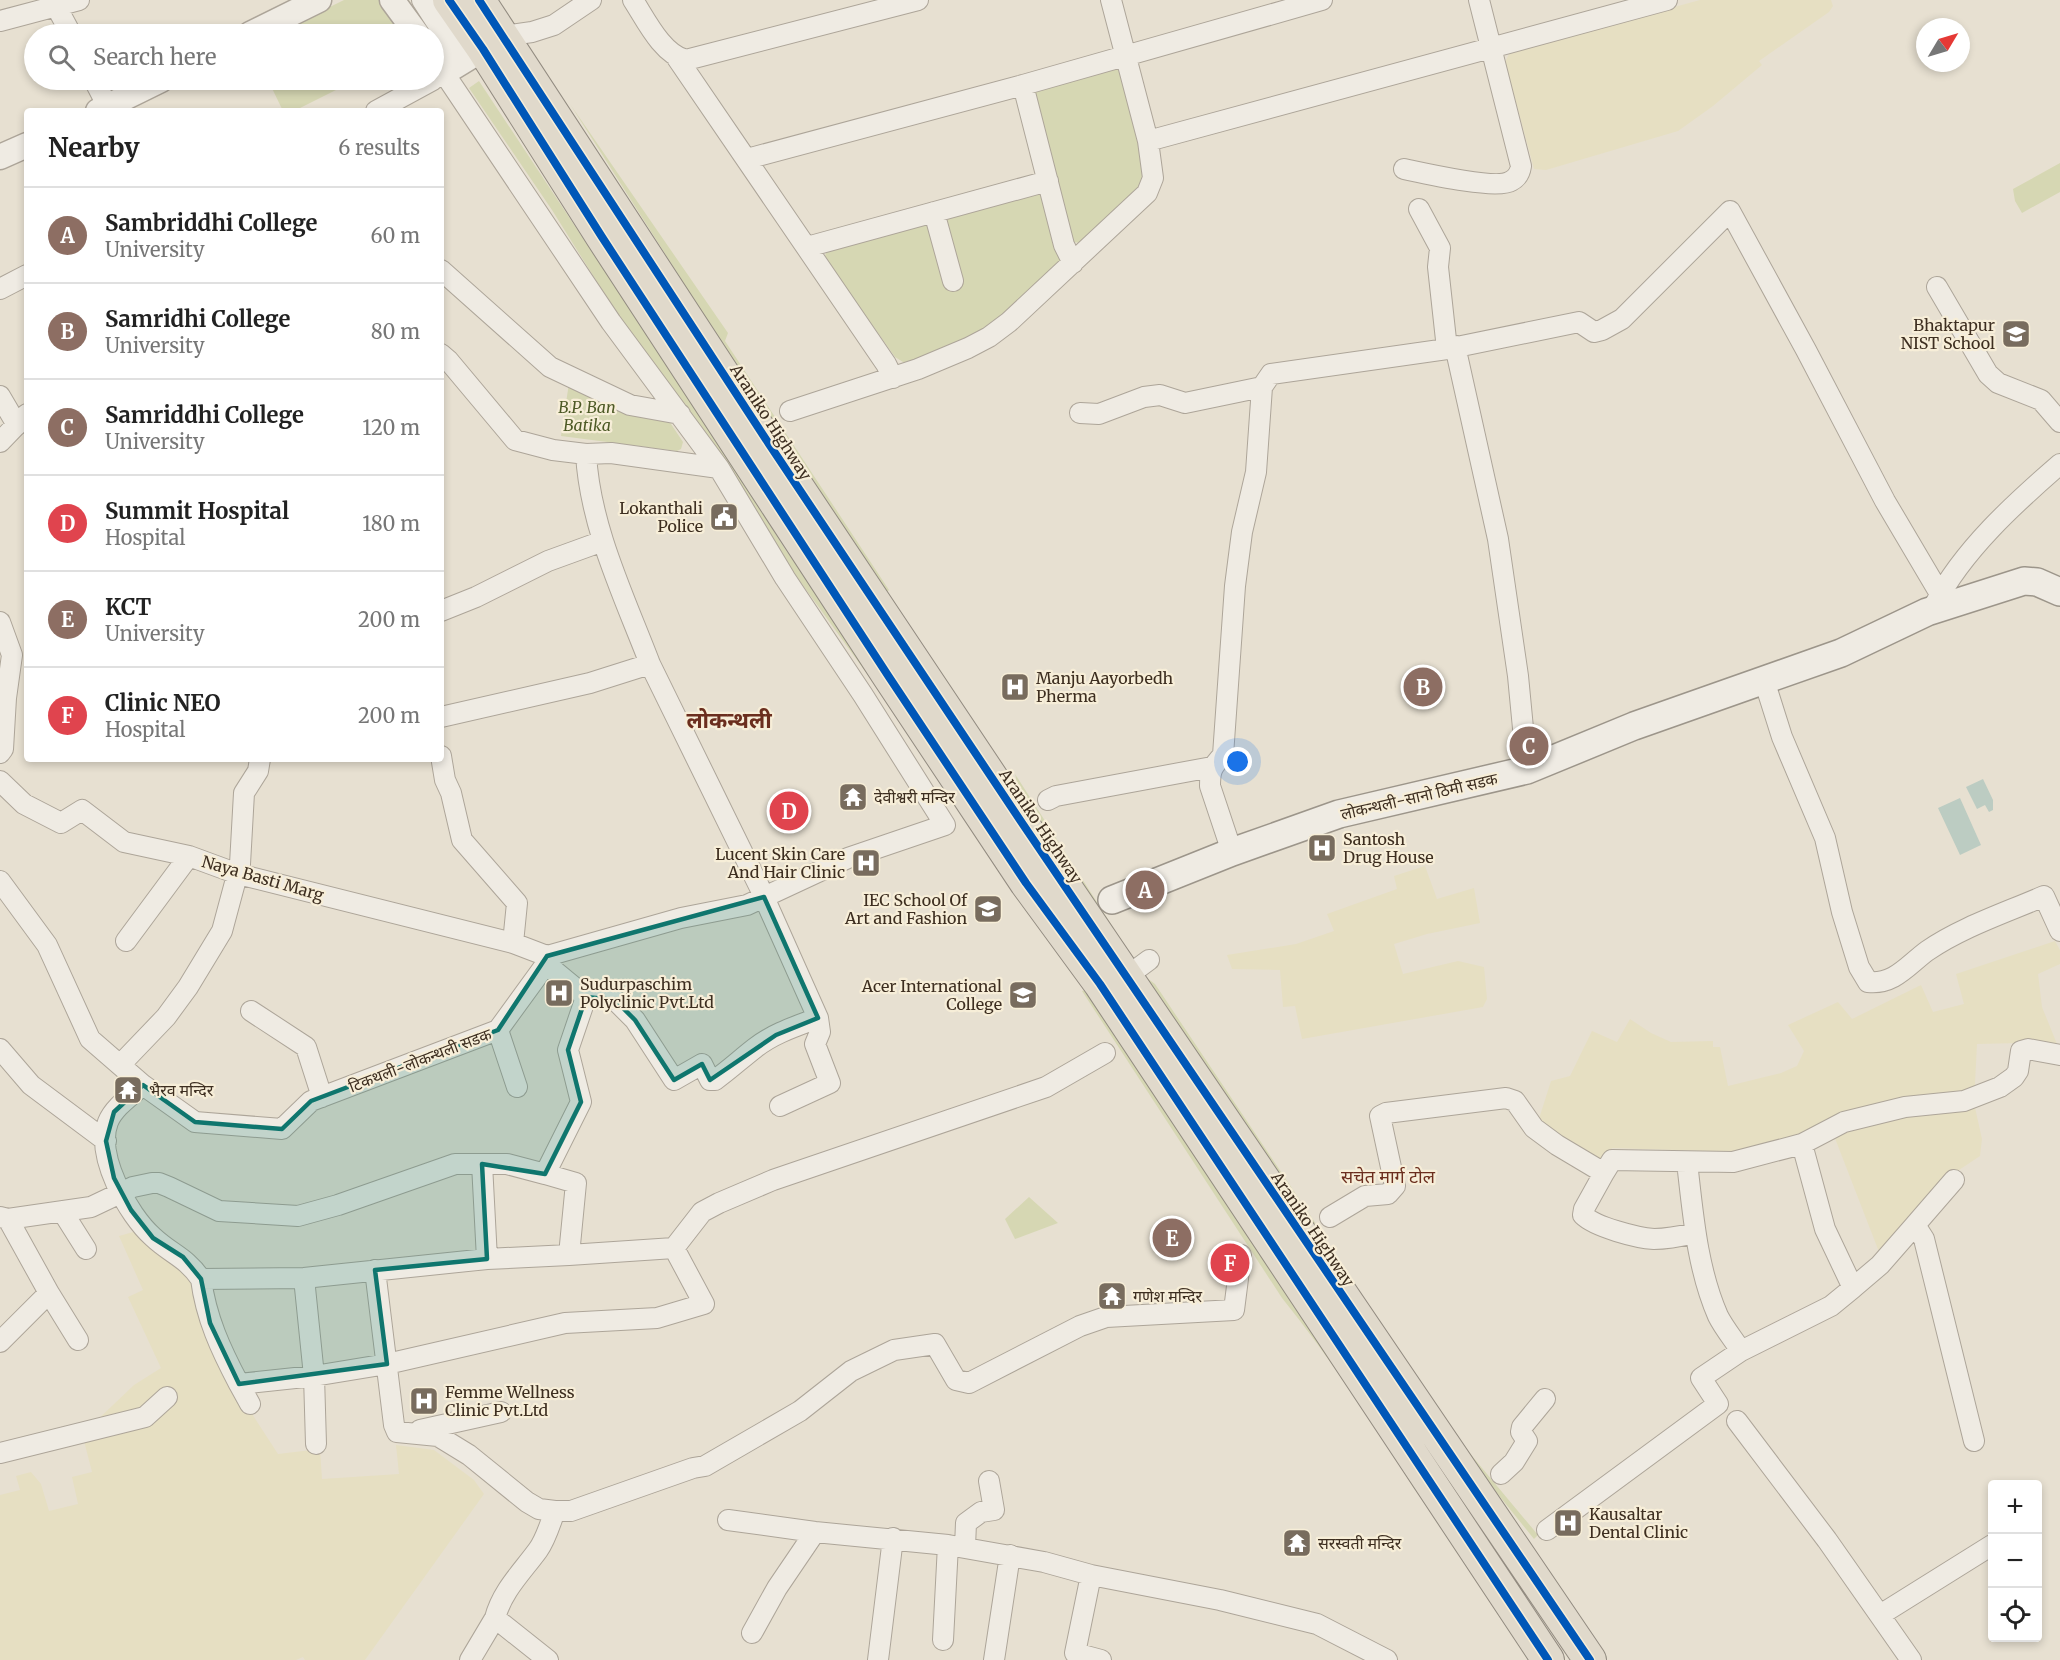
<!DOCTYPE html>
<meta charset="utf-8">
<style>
:root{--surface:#fff;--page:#f2f2f2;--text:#222;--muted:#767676;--line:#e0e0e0;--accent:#786c5e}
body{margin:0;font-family:Merriweather,"Noto Sans Devanagari",serif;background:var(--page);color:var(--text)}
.controls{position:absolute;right:18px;bottom:18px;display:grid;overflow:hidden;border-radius:6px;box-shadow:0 3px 9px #0003}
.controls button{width:54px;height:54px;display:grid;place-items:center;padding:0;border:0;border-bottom:2px solid var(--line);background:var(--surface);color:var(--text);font:30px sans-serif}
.compass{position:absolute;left:1916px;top:18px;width:54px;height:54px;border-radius:50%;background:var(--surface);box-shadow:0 3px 9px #0003;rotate:52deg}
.you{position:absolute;left:1238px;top:762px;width:21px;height:21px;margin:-15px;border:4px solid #fff;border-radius:50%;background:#1a73e8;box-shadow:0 0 0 9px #1a73e833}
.badge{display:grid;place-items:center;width:39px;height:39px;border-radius:50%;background:var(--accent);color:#fff;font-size:20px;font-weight:700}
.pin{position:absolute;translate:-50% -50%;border:3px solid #fff;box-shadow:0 2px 6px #0006}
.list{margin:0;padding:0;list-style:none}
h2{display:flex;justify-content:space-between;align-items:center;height:78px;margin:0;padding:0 24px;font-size:26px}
h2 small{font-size:20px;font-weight:400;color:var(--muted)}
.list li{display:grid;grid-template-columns:39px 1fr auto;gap:18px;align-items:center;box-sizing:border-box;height:96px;padding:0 24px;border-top:2px solid var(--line)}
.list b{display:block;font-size:22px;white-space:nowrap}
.list p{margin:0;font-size:20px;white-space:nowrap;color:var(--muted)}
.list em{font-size:20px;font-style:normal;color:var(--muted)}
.icon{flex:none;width:33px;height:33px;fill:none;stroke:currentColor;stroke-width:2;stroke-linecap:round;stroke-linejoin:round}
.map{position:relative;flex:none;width:2060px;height:1660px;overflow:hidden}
.search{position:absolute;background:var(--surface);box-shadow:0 3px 9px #0003;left:24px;top:24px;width:420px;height:66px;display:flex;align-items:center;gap:15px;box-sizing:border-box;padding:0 21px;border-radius:33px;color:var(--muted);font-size:22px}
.panel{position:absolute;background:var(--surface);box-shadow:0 3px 9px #0003;left:24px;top:108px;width:420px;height:654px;border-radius:6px}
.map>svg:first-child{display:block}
.farmland{fill:#e6dfc2}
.green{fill:#d6d7b3}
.water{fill:#bcccc2}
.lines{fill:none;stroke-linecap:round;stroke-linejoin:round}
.minor-casing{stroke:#ada599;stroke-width:22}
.tertiary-casing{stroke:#ada599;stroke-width:27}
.secondary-casing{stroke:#9c958a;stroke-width:30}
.trunk-casing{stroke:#928b80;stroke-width:34}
.minor{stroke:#efebe3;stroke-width:20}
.tertiary{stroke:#efebe3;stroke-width:24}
.secondary{stroke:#efebe3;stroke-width:27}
.trunk{stroke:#e0d9cb;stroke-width:32}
.cycleway-casing{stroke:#f7eed8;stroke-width:11}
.cycleway{stroke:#0057b8;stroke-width:8}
.marked{fill:#0f766e;fill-opacity:0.2;stroke:#0f766e;stroke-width:4.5;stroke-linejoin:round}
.labels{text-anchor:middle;stroke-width:4.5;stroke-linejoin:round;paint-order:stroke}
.poi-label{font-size:16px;fill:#3d2e20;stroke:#f7eed8;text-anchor:start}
.park-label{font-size:16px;font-style:italic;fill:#4d5a26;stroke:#f7eed8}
.street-label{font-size:16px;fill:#3d2e20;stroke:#f7eed8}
.neighbourhood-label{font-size:18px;fill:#6b2e1e;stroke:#f7eed8}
.district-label{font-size:22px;font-weight:bold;fill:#6b2e1e;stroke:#f7eed8}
</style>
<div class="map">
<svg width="2060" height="1660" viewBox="0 0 2060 1660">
<rect width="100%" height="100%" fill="#e7e0d1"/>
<path class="farmland" d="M 1700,0 L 1831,0 L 1833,6 L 1829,12 L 1759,61 L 1762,65 L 1713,106 L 1678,131 L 1546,170 L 1534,169 L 1505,62 L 1510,52 Z
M 1425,866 L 1437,899 L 1474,888 L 1480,923 L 1427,934 L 1394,944 L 1403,974 L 1458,961 L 1484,967 L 1487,999 L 1483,1007 L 1302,1039 L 1295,1006 L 1283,1007 L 1280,970 L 1232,969 L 1227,955 L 1296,944 L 1334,931 L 1327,914 L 1397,889 L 1394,876 Z
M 2055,941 L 2060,950 L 2060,964 L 2038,974 L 2042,1007 L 2059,1049 L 2019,1043 L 1977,1044 L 1974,1103 L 1982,1139 L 1980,1156 L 1956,1172 L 1881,1257 L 1831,1128 L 1738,1152 L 1612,1148 L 1604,1162 L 1537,1125 L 1551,1081 L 1570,1076 L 1592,1031 L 1617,1042 L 1630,1019 L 1651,1033 L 1671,1042 L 1713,1041 L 1713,1047 L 1720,1047 L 1728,1086 L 1781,1073 L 1797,1066 L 1804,1051 L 1788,1025 L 1838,1002 L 1852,1019 L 1921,985 L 1933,1012 L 1964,1004 L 1956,974 Z
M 140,1230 L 185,1268 L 243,1400 L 278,1454 L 320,1449 L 322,1479 L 399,1474 L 396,1445 L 434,1450 L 474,1480 L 484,1494 L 365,1660 L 305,1660 L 303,1657 L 296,1660 L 0,1660 L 0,1495 L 20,1490 L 16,1476 L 31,1472 L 41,1484 L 49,1511 L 78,1504 L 72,1477 L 92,1472 L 83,1437 L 92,1425 L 134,1385 L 161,1368 L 128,1297 L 143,1290 L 119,1236 Z"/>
<path class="green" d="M 344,0 L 380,0 L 401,34 L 275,34 Z
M 1117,67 L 1120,71 L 1148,180 L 1082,243 L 1072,242 L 1033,91 Z
M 268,80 L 356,80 L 294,111 L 283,111 Z
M 479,81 L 723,450 L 785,549 L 878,683 L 878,689 L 786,562 L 622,322 L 552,210 L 469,88 Z
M 570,104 L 728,333 L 725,341 L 889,590 L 886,593 L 756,397 Z
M 2060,163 L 2060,192 L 2022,213 L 2015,201 L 2013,189 Z
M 1036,192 L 1042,195 L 1062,260 L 1006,316 L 970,338 L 910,362 L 903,362 L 895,357 L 828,263 L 825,256 L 827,250 L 926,223 L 930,227 L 946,222 L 949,217 Z
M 569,383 L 669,421 L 683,442 L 681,449 L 677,451 L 561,436 Z
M 1015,774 L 1125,946 L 1122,948 L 1017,783 Z
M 1147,978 L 1155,984 L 1316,1224 L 1365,1306 L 1452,1432 L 1538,1535 L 1534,1539 L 1451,1436 L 1305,1220 Z
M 1086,990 L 1415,1481 L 1415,1490 C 1374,1424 1331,1359 1282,1298 L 1082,991 Z
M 1029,1197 L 1058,1223 L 1015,1239 L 1005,1219 Z"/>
<path class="water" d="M 1983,779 L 1993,800 L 1993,810 L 1989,812 L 1985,805 L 1977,809 L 1966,787 Z
M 1960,798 L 1981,845 L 1960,855 L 1938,808 Z"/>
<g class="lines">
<g class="minor-casing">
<path id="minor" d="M 422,0 L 462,62
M 633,0 C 646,20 662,54 686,60 L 918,0
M 1111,0 L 1148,141 L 1667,0
M 56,6 L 71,34
M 0,21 L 79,0
M 503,36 L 532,32 L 554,25 L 591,0
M 677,58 L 886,364 L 893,378
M 434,79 L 444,73 L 611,322 L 719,468 L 785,578 L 863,695 L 945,825 L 848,858 L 747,905 L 681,918 L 547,956 L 546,964 L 498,1030 L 311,1101 L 282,1129 L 195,1122 L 143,1085 C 131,1096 114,1107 108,1122 C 95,1155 128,1215 153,1237 C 171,1254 186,1257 201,1279 L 304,1278 L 487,1259 L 569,1255 L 674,1248 L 702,1212 L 719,1203 L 773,1180 L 1046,1087 L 1105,1053
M 94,80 L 110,111
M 1023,85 L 1064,245 L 1073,263
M 376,111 L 433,80
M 747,159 L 1023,85 L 1322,0
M 1404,169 C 1423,173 1497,190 1511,181 C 1517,178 1520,173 1521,166 L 1479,0
M 1419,209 L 1440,248 L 1438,267 L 1447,349
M 934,212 L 953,281
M 807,247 L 1048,181
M 441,270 L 550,367 L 630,405 L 680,414
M 1937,287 L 1988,374 L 1998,383 L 2041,400 L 2060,422
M 0,289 L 27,275
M 1455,346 L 1498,539 L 1518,676 L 1527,770
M 441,354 L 448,360 L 515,440 L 553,450 L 586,454 L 611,453 L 719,468
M 0,396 L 17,425
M 790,411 L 918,369 L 968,348 L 989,337 L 1009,322 L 1147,193 L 1153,178 L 1148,141
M 1080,413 L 1099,414 L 1144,397 L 1160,395 L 1185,403 L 1262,387
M 0,442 L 27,414
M 586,454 C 590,527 624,596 650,664
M 1935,604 C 1963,550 2015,503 2060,464
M 441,611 L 476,597 L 548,561 L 603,541
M 0,622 L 12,655 L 6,698 L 3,749 L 0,753
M 1764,680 L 1782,737 L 1825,838 L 1842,912 L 1859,967 L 1868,982 C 1894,985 1908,965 1927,951 C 1962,927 2005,913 2044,896 L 2060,931
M 441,717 L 590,683 L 650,664 L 759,886 L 818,1018 L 820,1032 L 815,1044 L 830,1083 L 780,1106
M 441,756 L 445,780 L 451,793 L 462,840 L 517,903 L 513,943
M 0,781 L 24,804 L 61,823 L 82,810 L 124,842 L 189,856 L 238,874 L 513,943 L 547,956
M 1048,800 L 1056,796 L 1212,767
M 1232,852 L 1210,786 C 1210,770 1212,767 1223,755 L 1235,586 L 1242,532 L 1256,472 L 1262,387 L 1271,374 L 1447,349 L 1579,322 L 1594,332 L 1602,330 L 1622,319 L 1730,211 L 1806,350 L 1885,501 L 1940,594
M 0,881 L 47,945 L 90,1039 L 143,1085
M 126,941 L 189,856
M 546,964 L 586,997 L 615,1000 L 635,1020 L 674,1080 L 702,1064 L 710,1080 L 715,1080 C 729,1070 742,1058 755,1048 C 774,1033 797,1026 818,1018
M 1126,977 L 1149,960
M 251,1011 L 306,1047 L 322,1097
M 498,1030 L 517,1087
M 0,1049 L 31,1085 L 106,1141
M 120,1065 L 166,1017 L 188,987 L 222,931 L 240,864 L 244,793 L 258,771 L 260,759
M 1802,1144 L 1844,1122 L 1905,1107 L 1964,1101 L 2000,1087 L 2014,1077 L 2018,1071 L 2021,1051 L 2028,1049 L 2060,1055
M 1687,1162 C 1693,1214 1697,1268 1718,1316 C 1724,1328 1734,1340 1741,1351
M 482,1164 L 487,1259
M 1604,1173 L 1584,1209 L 1583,1215 C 1595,1227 1637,1238 1654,1239 C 1668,1239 1682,1236 1695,1233
M 545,1174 L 576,1183 L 569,1255
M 62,1211 L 86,1249
M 0,1217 L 8,1219 L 91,1207 L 133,1187 L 152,1183 L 159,1183 L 169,1187 L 219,1211 L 298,1216 L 338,1205 L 455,1164 L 507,1164 L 545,1174 L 581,1102 L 568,1050 L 586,997
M 1330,1217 L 1365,1196 L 1388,1194 L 1395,1186 L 1380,1116 L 1386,1113 L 1506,1098 L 1515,1101 L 1534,1128 L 1557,1145 L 1604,1173 L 1612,1160 L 1733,1162 L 1802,1144 L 1825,1229 L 1853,1288 L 1831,1306 L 1741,1351 L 1701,1378 L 1718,1404 L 1547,1530
M 1915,1225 L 1954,1180
M 375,1270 L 394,1425 L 397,1432 L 438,1436 L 469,1455 L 527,1502 L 539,1509 L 555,1511 L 571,1511 L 693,1468 L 705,1466 L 800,1411 L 851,1371 L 894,1350 L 935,1344 L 956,1380 L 969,1383 L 1080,1326 L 1106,1317 L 1234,1310 L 1241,1255
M 304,1278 L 314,1376 L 316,1444
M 201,1279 C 206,1318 221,1350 239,1384
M 1853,1288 L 1880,1265 L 1915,1225 L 1924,1239 L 1974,1441
M 49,1293 L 78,1340
M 0,1342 L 49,1293 L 8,1219
M 250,1404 L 239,1384 L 314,1376 L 387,1364 L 565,1323 L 657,1318 L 704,1304 L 674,1248
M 1737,1421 L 1827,1540 L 1911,1660
M 420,1430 L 501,1412
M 0,1453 L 145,1417 L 167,1397
M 1501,1474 L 1514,1462 L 1527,1441 L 1521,1432 L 1522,1427 L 1545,1399
M 728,1520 L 815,1532 L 948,1545 L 1044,1562 L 1091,1575 L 1220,1600 L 1317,1624 L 1387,1660
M 965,1547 L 966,1523 L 981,1512 L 994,1510 L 989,1481
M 1091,1575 L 1075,1653 L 1101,1660
M 1880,1615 L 1992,1545
M 752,1633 L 777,1588 L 815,1532
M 943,1640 L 948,1545
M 470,1660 L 495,1618
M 548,1660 L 495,1618 C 502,1591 522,1572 538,1550 C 546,1539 550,1524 555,1511
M 878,1660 L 893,1538
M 994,1660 L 1010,1555"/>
</g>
<g class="tertiary-casing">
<path id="tertiary" d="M 392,0 L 417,34
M 250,34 L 319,0
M 434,58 L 444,73 L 498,40
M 98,111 L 161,80
M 0,157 L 27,145"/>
</g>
<g class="secondary-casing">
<path id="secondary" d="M 1112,900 L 1232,852 L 1339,814 L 1527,770 L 1634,726 L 1841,653 L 1927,612 L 2024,581 L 2037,582 L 2060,592"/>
</g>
<g class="trunk-casing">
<path id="trunk" d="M 449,0 L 483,49 L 602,237 L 889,677 L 1026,883 L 1100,984 L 1548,1660
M 479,0 L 769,444 L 1020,820 L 1590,1660"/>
</g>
<use href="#minor" class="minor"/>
<use href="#tertiary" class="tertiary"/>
<use href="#secondary" class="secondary"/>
<use href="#trunk" class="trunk"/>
<g class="cycleway-casing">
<path id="cycleway" d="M 449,0 L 483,49 L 602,237 L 889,677 L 1026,883 L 1100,984 L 1548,1660
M 479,0 L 769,444 L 1020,820 L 1590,1660"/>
</g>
<use href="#cycleway" class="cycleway"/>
</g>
<path class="marked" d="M 764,897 L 818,1018 L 776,1035 L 710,1080 L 702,1064 L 674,1080 L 635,1020 L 615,1000 L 586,997 L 568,1050 L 581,1102 L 545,1174 L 482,1164 L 487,1259 L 375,1270 L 387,1364 L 239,1384 L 210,1323 L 201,1279 L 183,1257 L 153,1238 L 131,1210 L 114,1178 L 106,1141 L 114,1112 L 143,1085 L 195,1122 L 282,1129 L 311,1101 L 498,1030 L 547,956 Z"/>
<defs>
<g id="school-square" transform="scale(1.5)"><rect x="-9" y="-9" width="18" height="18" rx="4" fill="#786c5e" stroke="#f7eed8"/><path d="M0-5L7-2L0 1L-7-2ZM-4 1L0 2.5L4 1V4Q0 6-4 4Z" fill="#fff"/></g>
<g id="civic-square" transform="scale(1.5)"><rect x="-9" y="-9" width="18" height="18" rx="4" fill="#786c5e" stroke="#f7eed8"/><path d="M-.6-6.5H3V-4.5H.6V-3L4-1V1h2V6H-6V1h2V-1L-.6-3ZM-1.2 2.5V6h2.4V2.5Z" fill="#fff"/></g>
<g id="hospital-square" transform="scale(1.5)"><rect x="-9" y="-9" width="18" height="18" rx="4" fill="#786c5e" stroke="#f7eed8"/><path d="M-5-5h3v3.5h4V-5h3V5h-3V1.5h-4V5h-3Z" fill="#fff"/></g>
<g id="temple-square" transform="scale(1.5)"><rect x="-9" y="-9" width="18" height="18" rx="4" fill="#786c5e" stroke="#f7eed8"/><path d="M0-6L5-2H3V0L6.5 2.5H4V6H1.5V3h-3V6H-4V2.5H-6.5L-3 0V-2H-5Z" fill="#fff"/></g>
<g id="university-square" transform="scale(1.5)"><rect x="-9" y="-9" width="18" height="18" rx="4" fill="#786c5e" stroke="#f7eed8"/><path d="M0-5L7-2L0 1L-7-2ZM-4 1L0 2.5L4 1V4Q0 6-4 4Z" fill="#fff"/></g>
</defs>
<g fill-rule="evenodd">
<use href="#school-square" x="2016" y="334"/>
<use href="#civic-square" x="724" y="517"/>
<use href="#hospital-square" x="1015" y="687"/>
<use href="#temple-square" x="853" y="797"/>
<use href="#hospital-square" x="1322" y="848"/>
<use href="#hospital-square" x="866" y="863"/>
<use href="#university-square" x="988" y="909"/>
<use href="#hospital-square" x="559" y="993"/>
<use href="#university-square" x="1023" y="995"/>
<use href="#temple-square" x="128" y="1090"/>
<use href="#temple-square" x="1112" y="1296"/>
<use href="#hospital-square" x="424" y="1401"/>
<use href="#hospital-square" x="1568" y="1523"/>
<use href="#temple-square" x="1297" y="1543"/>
</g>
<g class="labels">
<g class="poi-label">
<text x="1995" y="331" text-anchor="end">Bhaktapur<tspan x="1995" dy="18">NIST School</tspan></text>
<text x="703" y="514" text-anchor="end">Lokanthali<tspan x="703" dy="18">Police</tspan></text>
<text x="1036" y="684">Manju Aayorbedh<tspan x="1036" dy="18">Pherma</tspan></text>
<text x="874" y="803">देवीश्वरी मन्दिर</text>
<text x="1343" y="845">Santosh<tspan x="1343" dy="18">Drug House</tspan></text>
<text x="845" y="860" text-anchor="end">Lucent Skin Care<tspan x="845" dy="18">And Hair Clinic</tspan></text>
<text x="967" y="906" text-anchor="end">IEC School Of<tspan x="967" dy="18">Art and Fashion</tspan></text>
<text x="580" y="990">Sudurpaschim<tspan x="580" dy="18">Polyclinic Pvt.Ltd</tspan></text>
<text x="1002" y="992" text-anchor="end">Acer International<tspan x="1002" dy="18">College</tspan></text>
<text x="149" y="1096">भैरव मन्दिर</text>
<text x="1133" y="1302">गणेश मन्दिर</text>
<text x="445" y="1398">Femme Wellness<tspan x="445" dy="18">Clinic Pvt.Ltd</tspan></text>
<text x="1589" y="1520">Kausaltar<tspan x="1589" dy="18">Dental Clinic</tspan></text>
<text x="1318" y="1549">सरस्वती मन्दिर</text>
</g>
<g class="park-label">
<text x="587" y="413">B.P. Ban<tspan x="587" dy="18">Batika</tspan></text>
</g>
<g class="street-label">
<text transform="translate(771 422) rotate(57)" y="6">Araniko Highway</text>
<text transform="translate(1419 796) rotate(-13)" y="6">लोकन्थली-सानो ठिमी सडक</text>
<text transform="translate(1041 826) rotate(56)" y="6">Araniko Highway</text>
<text transform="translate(263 878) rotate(16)" y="6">Naya Basti Marg</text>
<text transform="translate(420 1060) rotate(-21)" y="6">टिकथली-लोकन्थली सडक</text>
<text transform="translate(1313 1229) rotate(56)" y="6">Araniko Highway</text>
</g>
<g class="neighbourhood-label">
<text x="1388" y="1183">सचेत मार्ग टोल</text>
</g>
<g class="district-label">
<text x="729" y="728">लोकन्थली</text>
</g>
</g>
</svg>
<div class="controls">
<button>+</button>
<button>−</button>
<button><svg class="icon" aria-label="locate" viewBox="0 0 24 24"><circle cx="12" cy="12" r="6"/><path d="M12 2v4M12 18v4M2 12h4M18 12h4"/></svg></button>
</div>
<svg class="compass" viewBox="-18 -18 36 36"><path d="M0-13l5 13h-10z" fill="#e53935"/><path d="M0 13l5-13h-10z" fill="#767676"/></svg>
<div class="you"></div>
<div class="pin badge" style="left:1145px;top:890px;background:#8d6e63">A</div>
<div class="pin badge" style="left:1423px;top:687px;background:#8d6e63">B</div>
<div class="pin badge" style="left:1529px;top:746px;background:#8d6e63">C</div>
<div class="pin badge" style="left:789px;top:811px;background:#e0444e">D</div>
<div class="pin badge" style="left:1172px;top:1238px;background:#8d6e63">E</div>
<div class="pin badge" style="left:1230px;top:1263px;background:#e0444e">F</div>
<div class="search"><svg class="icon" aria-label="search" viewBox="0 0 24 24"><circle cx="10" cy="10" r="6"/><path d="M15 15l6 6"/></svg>Search here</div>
<section class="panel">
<h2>Nearby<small>6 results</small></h2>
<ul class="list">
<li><span class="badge" style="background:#8d6e63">A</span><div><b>Sambriddhi College</b><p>University</p></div><em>60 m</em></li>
<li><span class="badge" style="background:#8d6e63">B</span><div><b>Samridhi College</b><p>University</p></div><em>80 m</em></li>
<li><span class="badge" style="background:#8d6e63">C</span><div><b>Samriddhi College</b><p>University</p></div><em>120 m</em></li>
<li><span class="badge" style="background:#e0444e">D</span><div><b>Summit Hospital</b><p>Hospital</p></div><em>180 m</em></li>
<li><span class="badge" style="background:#8d6e63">E</span><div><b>KCT</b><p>University</p></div><em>200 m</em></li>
<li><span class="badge" style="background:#e0444e">F</span><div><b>Clinic NEO</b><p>Hospital</p></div><em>200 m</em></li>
</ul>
</section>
</div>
